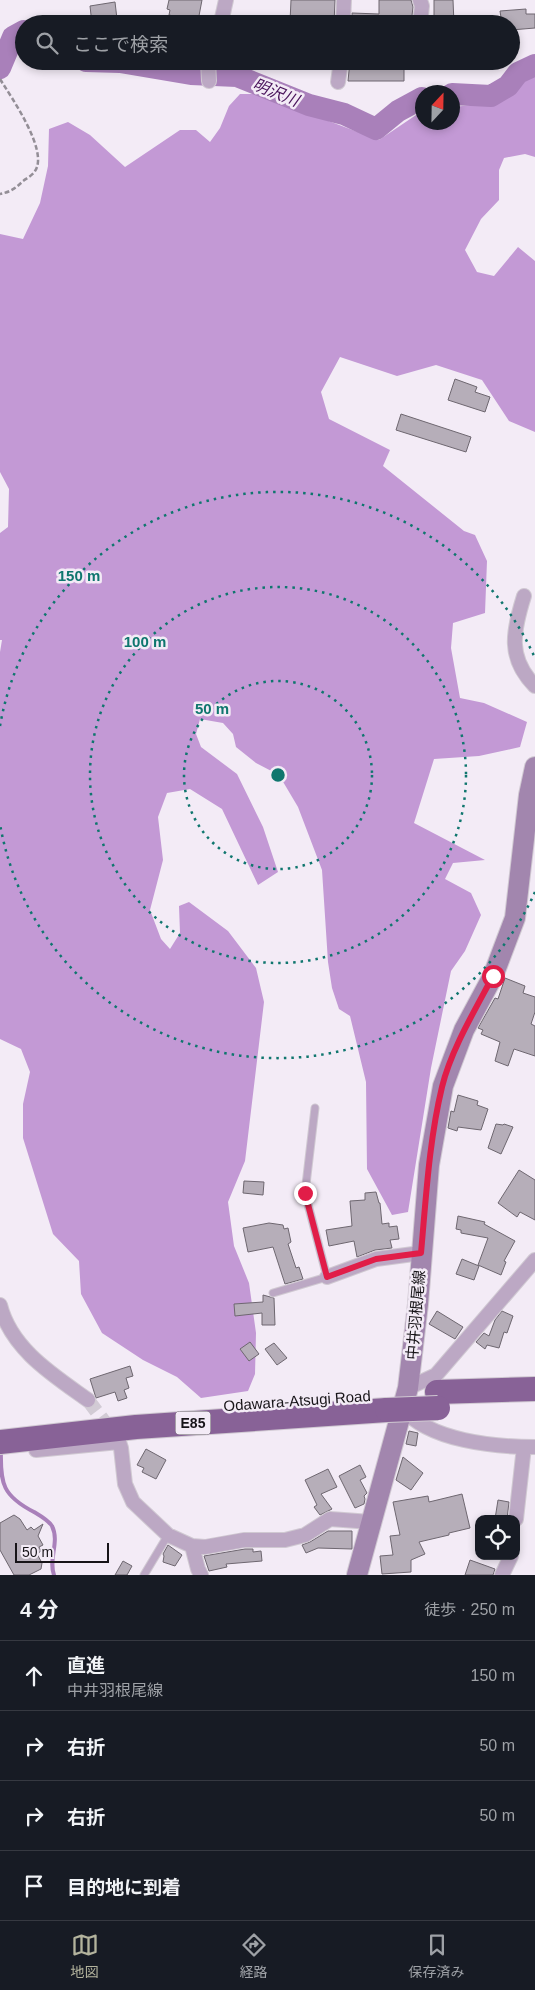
<!DOCTYPE html>
<html lang="ja">
<meta charset="utf-8">
<style>
:root{--surface:#171b24;--page:#242831;--text:#f1f3f6;--muted:#9ea1a6;--line:#363941;--accent:#b3b39d}
body{margin:0;font-family:Arial,"Noto Sans JP",sans-serif;background:var(--page);color:var(--text)}
.controls{position:absolute;right:15px;bottom:15px;display:grid;overflow:hidden;border-radius:10px;box-shadow:0 2px 8px #0003}
.controls button{width:45px;height:45px;display:grid;place-items:center;padding:0;border:0;border-bottom:1px solid var(--line);background:var(--surface);color:var(--text);font:25px sans-serif}
.compass{position:absolute;left:415px;top:85px;width:45px;height:45px;border-radius:50%;background:var(--surface);box-shadow:0 2px 8px #0003;rotate:22deg}
.scale{position:absolute;left:15px;bottom:12px;width:94px;box-sizing:border-box;padding-left:5px;border:2px solid #171418;border-top:0;font-size:14px;line-height:18px;white-space:nowrap;color:#171418;-webkit-text-stroke:4px #f3ebf6;paint-order:stroke}
.stop{position:absolute;width:15px;height:15px;margin:-11px;border:4px solid #e11d48;border-radius:50%;background:#fff}
.stop.end{background:#e11d48;border-color:#fff;box-shadow:0 1px 5px #0008}
.list{margin:0;padding:0;list-style:none}
h2{display:flex;justify-content:space-between;align-items:center;height:65px;margin:0;padding:0 20px;font-size:21px}
h2 small{font-size:16px;font-weight:400;color:var(--muted)}
.list li{display:grid;grid-template-columns:32px 1fr auto;gap:15px;align-items:center;box-sizing:border-box;height:70px;padding:0 20px;border-top:1px solid var(--line)}
.list b{display:block;font-size:19px;white-space:nowrap}
.list p{margin:0;font-size:16px;white-space:nowrap;color:var(--muted)}
.list em{font-size:16px;font-style:normal;color:var(--muted)}
.icon{flex:none;width:28px;height:28px;fill:none;stroke:currentColor;stroke-width:2;stroke-linecap:round;stroke-linejoin:round}
.map{position:relative;flex:none;width:535px;height:1575px;overflow:hidden}
.search{position:absolute;background:var(--surface);box-shadow:0 2px 8px #0003;left:15px;right:15px;top:15px;height:55px;display:flex;align-items:center;gap:12px;box-sizing:border-box;padding:0 18px;border-radius:28px;color:var(--muted);font-size:19px}
.sheet{height:345px;background:var(--surface)}
nav{display:flex;justify-content:space-around;align-items:center;box-sizing:border-box;height:70px;border-top:1px solid var(--line);background:var(--surface);font-size:14px;color:var(--muted)}
nav a{display:grid;justify-items:center;gap:2px}
nav .on{color:var(--accent)}
.map>svg:first-child{display:block}
.forest{fill:#c399d5}
.lines{fill:none;stroke-linecap:round;stroke-linejoin:round}
.stream{stroke:#a980ba;stroke-width:4}
.river{stroke:#a980ba;stroke-width:22}
.building{fill:#b6aeb9;stroke:#6e6770}
.minor-tunnel{stroke:#d2cbd5;stroke-width:14;stroke-dasharray:14 7;stroke-linecap:butt}
.service-casing{stroke:#d0c9d2;stroke-width:9}
.minor-casing{stroke:#d0c9d2;stroke-width:16}
.secondary-casing{stroke:#d0c9d2;stroke-width:22}
.trunk-casing{stroke:#d0c9d2;stroke-width:26}
.path{stroke:#938e96;stroke-width:2.5;stroke-dasharray:5 2.5;stroke-linecap:butt}
.service{stroke:#bca8c4;stroke-width:7}
.minor{stroke:#bca8c4;stroke-width:14}
.secondary{stroke:#a286ae;stroke-width:20}
.trunk{stroke:#886297;stroke-width:24}
.trunk-bridge-casing{stroke:#d0c9d2;stroke-width:26;stroke-linecap:butt}
.trunk-bridge{stroke:#886297;stroke-width:24}
.route{stroke:#e11d48;stroke-width:6}
.ring{fill:none;stroke:#0f766e;stroke-width:2.5;stroke-dasharray:2.5 5}
.labels{text-anchor:middle;stroke-width:5;stroke-linejoin:round;paint-order:stroke}
.shield{fill:#f3ebf6;stroke:#59545b;stroke-width:1}
.shield-label{font-size:14px;font-weight:bold;fill:#171418}
.street-label{font-size:15px;fill:#171418;stroke:#f3ebf6}
.water-label{font-size:16px;font-style:italic;fill:#48125a;stroke:#f3ebf6}
.centre{fill:#0f766e;stroke:#f3ebf6;stroke-width:2.5}
.ring-label{font-size:15px;text-anchor:middle;font-weight:bold;fill:#0f766e;stroke:#f3ebf6;stroke-width:5;stroke-linejoin:round;paint-order:stroke}
</style>
<div class="map">
<svg width="535" height="1575" viewBox="0 0 535 1575">
<rect width="100%" height="100%" fill="#f3ebf6"/>
<path class="forest" d="M 533,75 L 535,75 L 535,157 L 525,154 L 504,158 L 499,170 L 499,200 L 481,219 L 465,250 L 477,272 L 494,276 L 518,247 L 535,261 L 535,432 L 509,421 L 482,380 L 436,365 L 397,376 L 340,357 L 321,392 L 329,419 L 390,450 L 383,466 L 464,531 L 475,535 L 487,561 L 485,613 L 453,623 L 451,648 L 460,698 L 484,703 L 527,722 L 520,747 L 479,756 L 434,759 L 414,823 L 485,860 L 453,863 L 445,879 L 471,893 L 481,915 L 465,951 L 451,971 L 431,1068 L 408,1212 L 392,1215 L 367,1169 L 366,1082 L 350,1016 L 339,1009 L 332,988 L 328,962 L 322,870 L 298,807 L 279,775 L 256,763 L 236,747 L 233,734 L 223,723 L 200,719 L 196,734 L 201,747 L 237,774 L 263,827 L 278,872 L 258,885 L 222,809 L 190,789 L 167,793 L 158,817 L 163,860 L 150,910 L 161,939 L 170,949 L 180,933 L 179,906 L 189,902 L 228,931 L 256,968 L 264,1002 L 245,1161 L 228,1202 L 234,1246 L 249,1283 L 256,1333 L 255,1374 L 248,1391 L 201,1398 L 177,1377 L 143,1360 L 102,1333 L 81,1294 L 79,1261 L 53,1234 L 23,1138 L 23,1104 L 30,1072 L 21,1049 L 0,1039 L 0,652 L 2,640 L 0,640 L 0,533 L 8,527 L 9,489 L 0,472 L 0,234 L 23,239 L 40,203 L 48,166 L 49,129 L 68,122 L 90,135 L 125,167 L 180,130 L 196,130 L 210,142 L 220,128 L 229,106 L 240,94 L 257,94 L 379,140 L 422,111 L 422,122 L 452,122 L 453,107 L 493,103 Z"/>
<g class="lines">
<path class="stream" d="M 1,1450 C 0,1484 3,1496 34,1512 C 39,1515 48,1520 52,1526 C 60,1542 48,1559 54,1575"/>
<path class="river" d="M 86,61 L 120,62 L 191,74 L 237,76 L 309,105 L 344,114 L 376,129 L 398,111 L 422,98
M 0,68 L 13,37 L 24,31
M 452,94 L 491,96 L 508,86 L 518,73 L 535,65"/>
</g>
<path class="building" d="M 169,0 L 202,0 L 198,21 L 169,15 L 170,10 L 167,9 Z
M 291,0 L 335,0 L 334,24 L 290,22 Z
M 379,0 L 411,0 L 413,7 L 411,24 L 352,24 L 352,13 L 379,14 Z
M 434,0 L 453,0 L 454,24 L 434,24 Z
M 115,2 L 117,19 L 92,24 L 90,6 Z
M 526,9 L 526,14 L 535,14 L 535,28 L 511,30 L 511,24 L 502,24 L 500,11 Z
M 350,61 L 404,61 L 404,81 L 348,81 Z
M 455,379 L 477,387 L 475,392 L 490,397 L 485,412 L 448,400 Z
M 401,414 L 471,437 L 466,452 L 396,430 Z
M 505,978 L 525,986 L 523,993 L 535,997 L 535,1012 L 531,1024 L 535,1026 L 535,1056 L 514,1049 L 508,1066 L 495,1061 L 500,1042 L 481,1034 L 483,1030 L 478,1028 L 495,998 L 498,999 Z
M 458,1095 L 478,1101 L 477,1105 L 488,1109 L 481,1130 L 458,1127 L 457,1131 L 448,1128 L 451,1111 L 454,1112 Z
M 496,1124 L 503,1125 L 504,1124 L 513,1127 L 501,1154 L 488,1148 Z
M 519,1170 L 535,1180 L 535,1220 L 520,1212 L 517,1217 L 498,1203 Z
M 244,1181 L 264,1182 L 263,1195 L 243,1193 Z
M 376,1192 L 379,1203 L 380,1203 L 382,1224 L 389,1223 L 389,1227 L 397,1226 L 399,1239 L 390,1240 L 392,1248 L 375,1250 L 357,1257 L 354,1241 L 329,1246 L 326,1230 L 352,1226 L 350,1201 L 365,1200 L 365,1193 Z
M 458,1216 L 485,1222 L 484,1224 L 515,1241 L 504,1261 L 506,1262 L 501,1275 L 478,1265 L 488,1238 L 461,1233 L 461,1230 L 456,1229 Z
M 269,1223 L 283,1225 L 284,1229 L 288,1228 L 291,1242 L 288,1244 L 296,1268 L 299,1267 L 303,1279 L 285,1284 L 273,1247 L 248,1252 L 243,1228 Z
M 462,1259 L 479,1266 L 474,1280 L 456,1274 Z
M 263,1295 L 274,1298 L 275,1325 L 262,1325 L 262,1313 L 235,1316 L 234,1304 L 263,1302 Z
M 437,1311 L 463,1327 L 455,1339 L 429,1324 Z
M 502,1311 L 513,1316 L 507,1333 L 504,1332 L 499,1348 L 487,1345 L 485,1349 L 476,1342 L 484,1333 L 489,1336 L 495,1320 Z
M 250,1342 L 259,1354 L 249,1361 L 240,1349 Z
M 274,1343 L 287,1358 L 277,1365 L 265,1349 Z
M 130,1366 L 133,1376 L 126,1378 L 129,1388 L 124,1390 L 127,1398 L 118,1401 L 115,1392 L 96,1398 L 90,1379 Z
M 409,1431 L 418,1433 L 416,1446 L 406,1444 Z
M 146,1449 L 166,1460 L 156,1479 L 142,1472 L 144,1468 L 137,1465 Z
M 403,1457 L 423,1473 L 411,1490 L 396,1480 Z
M 360,1465 L 366,1477 L 360,1480 L 367,1493 L 364,1496 L 365,1499 L 364,1504 L 355,1508 L 339,1476 Z
M 328,1469 L 337,1487 L 321,1494 L 332,1509 L 320,1515 L 314,1507 L 317,1505 L 305,1480 Z
M 462,1494 L 470,1528 L 449,1533 L 449,1535 L 419,1542 L 425,1554 L 411,1560 L 411,1572 L 382,1574 L 380,1556 L 393,1555 L 390,1536 L 400,1535 L 393,1502 L 428,1496 L 429,1502 Z
M 498,1500 L 509,1502 L 507,1519 L 495,1519 Z
M 14,1515 L 20,1519 L 27,1530 L 31,1527 L 34,1530 L 43,1524 L 38,1536 L 43,1545 L 39,1547 L 41,1551 L 37,1554 L 42,1563 L 41,1569 L 29,1575 L 14,1575 L 0,1550 L 0,1523 Z
M 328,1531 L 352,1531 L 352,1549 L 318,1548 L 306,1553 L 302,1545 L 310,1542 Z
M 168,1545 L 182,1555 L 175,1566 L 163,1562 L 164,1556 L 163,1554 Z
M 245,1549 L 253,1549 L 253,1552 L 261,1551 L 262,1561 L 226,1564 L 227,1567 L 209,1571 L 204,1556 Z
M 470,1560 L 495,1569 L 493,1575 L 465,1575 Z
M 123,1561 L 132,1566 L 127,1575 L 115,1575 Z"/>
<g class="lines">
<path class="minor-tunnel" d="M 88,1400 L 112,1432"/>
<g class="service-casing">
<path id="service" d="M 273,1293 L 327,1277 L 305,1193 L 315,1108
M 144,1575 L 168,1535"/>
</g>
<g class="minor-casing">
<path id="minor" d="M 218,24 L 222,18 L 226,0
M 343,24 L 344,0
M 420,24 L 422,6 L 420,0
M 208,61 L 209,81
M 338,82 L 341,61
M 524,596 C 513,631 507,658 535,686
M 327,1277 L 376,1259 L 421,1253
M 0,1305 C 11,1349 53,1375 88,1400
M 408,1388 L 436,1375 L 535,1260
M 403,1409 C 430,1441 495,1447 535,1447
M 118,1439 L 121,1448 L 125,1484 L 133,1502 L 168,1535 L 192,1546 L 205,1547 L 244,1540 L 285,1540 L 305,1535 L 330,1519 L 371,1522
M 36,1450 L 119,1442
M 516,1519 L 524,1447
M 192,1546 L 198,1569 L 201,1575
M 502,1575 L 511,1556"/>
</g>
<g class="secondary-casing">
<path id="secondary" d="M 357,1575 L 408,1388 L 418,1304 L 429,1165 L 443,1086 L 464,1030 L 493,976 L 515,918 L 529,795 L 535,767"/>
</g>
<g class="trunk-casing">
<path id="trunk" d="M 437,1392 L 535,1389
M 0,1442 L 136,1427 L 387,1410"/>
</g>
<path class="path" d="M 0,79 C 11,97 49,151 35,171 C 33,175 27,178 23,181 C 15,189 10,192 0,194"/>
<use href="#service" class="service"/>
<use href="#minor" class="minor"/>
<use href="#secondary" class="secondary"/>
<use href="#trunk" class="trunk"/>
<g class="trunk-bridge-casing">
<path id="trunk-bridge" d="M 387,1410 L 438,1408"/>
</g>
<use href="#trunk-bridge" class="trunk-bridge"/>
</g>
<g class="lines">
<path class="route" d="M 305,1193 L 327,1277 L 376,1259 L 421,1253 C 426,1198 429,1141 442,1087 C 451,1050 475,1010 493,976"/>
</g>
<g class="ring">
<circle cx="278" cy="775" r="94"/>
<circle cx="278" cy="775" r="188"/>
<path d="M535 892A282 282 0 0 1 0 824M0 726A282 282 0 0 1 535 658"/>
</g>
<g class="labels">
<rect class="shield" x="175.5" y="1411.5" width="35" height="23" rx="4"/>
<g class="shield-label">
<text x="193" y="1428">E85</text>
</g>
<g class="street-label">
<text transform="translate(416 1315) rotate(-85)" y="5">中井羽根尾線</text>
<text transform="translate(297 1401) rotate(-4)" y="5">Odawara-Atsugi Road</text>
</g>
<g class="water-label">
<text transform="translate(276 92) rotate(22)" y="6">明沢川</text>
</g>
</g>
<circle cx="278" cy="775" r="8" class="centre"/>
<g class="ring-label">
<text x="79" y="581">150 m</text>
<text x="145" y="647">100 m</text>
<text x="212" y="714">50 m</text>
</g>
</svg>
<div class="controls">
<button><svg class="icon" aria-label="locate" viewBox="0 0 24 24"><circle cx="12" cy="12" r="6"/><path d="M12 2v4M12 18v4M2 12h4M18 12h4"/></svg></button>
</div>
<svg class="compass" viewBox="-18 -18 36 36"><path d="M0-13l5 13h-10z" fill="#e53935"/><path d="M0 13l5-13h-10z" fill="#9ea1a6"/></svg>
<div class="scale">50 m</div>
<div class="stop" style="left:493px;top:976px"></div>
<div class="stop end" style="left:305px;top:1193px"></div>
<div class="search"><svg class="icon" aria-label="search" viewBox="0 0 24 24"><circle cx="10" cy="10" r="6"/><path d="M15 15l6 6"/></svg>ここで検索</div>
</div>
<section class="sheet">
<h2>4 分<small>徒歩 · 250 m</small></h2>
<ul class="list">
<li><svg class="icon" aria-label="ahead" viewBox="0 0 24 24"><path d="M12 20V5M6 11l6-6 6 6"/></svg><div><b>直進</b><p>中井羽根尾線</p></div><em>150 m</em></li>
<li><svg class="icon" aria-label="right" viewBox="0 0 24 24"><path d="M7 20v-9h11M14 6l5 5-5 5"/></svg><div><b>右折</b></div><em>50 m</em></li>
<li><svg class="icon" aria-label="right" viewBox="0 0 24 24"><path d="M7 20v-9h11M14 6l5 5-5 5"/></svg><div><b>右折</b></div><em>50 m</em></li>
<li><svg class="icon" aria-label="arrive" viewBox="0 0 24 24"><path d="M6 21V4h12l-3 4 3 4H6"/></svg><div><b>目的地に到着</b></div></li>
</ul>
</section>
<nav>
<a class="on"><svg class="icon" aria-label="map" viewBox="0 0 24 24"><path d="M3 6l6-2 6 2 6-2v14l-6 2-6-2-6 2zM9 4v14M15 6v14"/></svg>地図</a>
<a><svg class="icon" aria-label="directions" viewBox="0 0 24 24"><path d="M12 3l9 9-9 9-9-9zM9 14v-3h6M13 9l2 2-2 2"/></svg>経路</a>
<a><svg class="icon" aria-label="saved" viewBox="0 0 24 24"><path d="M7 4h10v16l-5-4-5 4z"/></svg>保存済み</a>
</nav>
